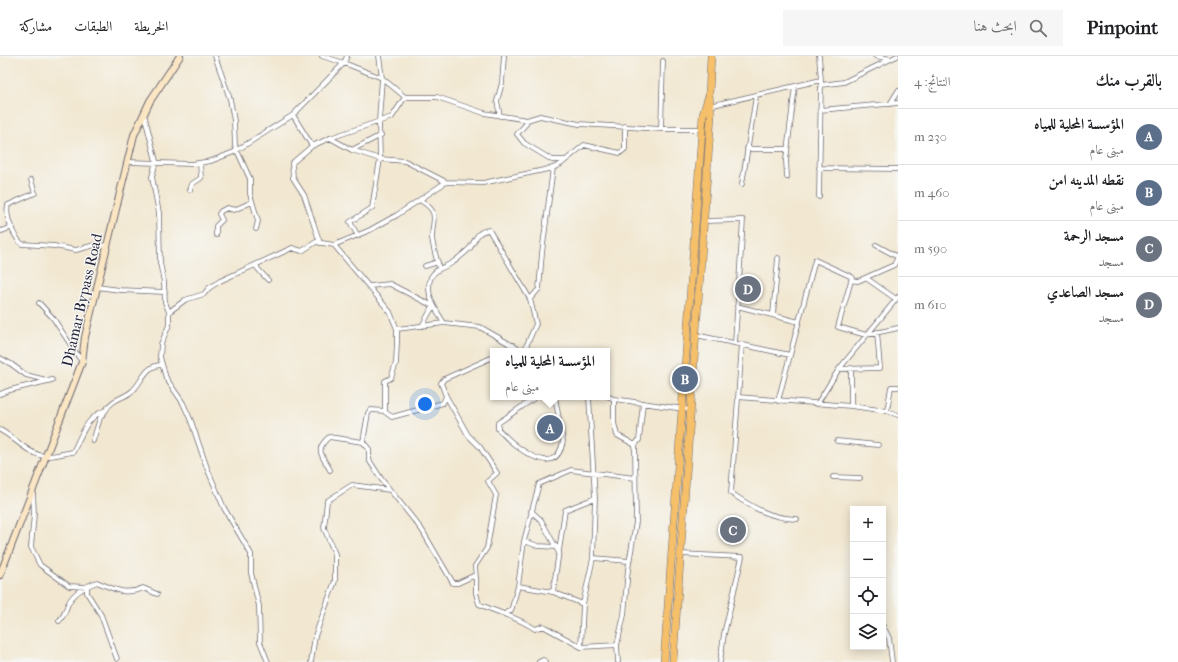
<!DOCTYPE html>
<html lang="ar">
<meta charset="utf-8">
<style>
:root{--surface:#fff;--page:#f6f6f6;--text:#202124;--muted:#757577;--line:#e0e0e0;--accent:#d1495b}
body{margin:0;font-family:"IM FELL French Canon",Amiri,serif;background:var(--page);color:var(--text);direction:rtl}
.controls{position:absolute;right:12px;bottom:12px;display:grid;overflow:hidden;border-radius:0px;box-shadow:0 2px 10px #0003}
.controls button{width:36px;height:36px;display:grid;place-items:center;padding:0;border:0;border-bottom:1px solid var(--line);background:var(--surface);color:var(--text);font:20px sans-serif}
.you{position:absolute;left:425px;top:348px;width:14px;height:14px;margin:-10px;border:3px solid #fff;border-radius:50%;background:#1a73e8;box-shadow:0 0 0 6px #1a73e833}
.badge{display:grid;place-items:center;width:26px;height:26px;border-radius:50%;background:var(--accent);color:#fff;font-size:13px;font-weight:700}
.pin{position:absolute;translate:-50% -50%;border:2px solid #fff;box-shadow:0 1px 4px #0006}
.popup{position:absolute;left:490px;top:292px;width:120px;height:52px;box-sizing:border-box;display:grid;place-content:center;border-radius:0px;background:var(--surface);filter:drop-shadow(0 1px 3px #0005);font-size:13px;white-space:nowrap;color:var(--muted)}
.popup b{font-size:15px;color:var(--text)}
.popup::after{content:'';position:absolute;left:50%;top:100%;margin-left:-8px;border:8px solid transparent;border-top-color:var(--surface)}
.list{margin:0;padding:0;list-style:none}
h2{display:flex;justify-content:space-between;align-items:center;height:52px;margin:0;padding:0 16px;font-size:17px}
h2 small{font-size:13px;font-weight:400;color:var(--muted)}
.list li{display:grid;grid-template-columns:26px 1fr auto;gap:12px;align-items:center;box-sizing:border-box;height:56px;padding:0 16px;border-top:1px solid var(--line)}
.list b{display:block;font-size:15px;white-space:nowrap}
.list p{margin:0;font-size:13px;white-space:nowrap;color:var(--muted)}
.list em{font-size:13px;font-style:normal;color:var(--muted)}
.icon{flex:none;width:22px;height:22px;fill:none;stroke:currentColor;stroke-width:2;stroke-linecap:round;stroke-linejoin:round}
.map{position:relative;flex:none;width:898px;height:606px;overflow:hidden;direction:ltr}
header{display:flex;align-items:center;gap:24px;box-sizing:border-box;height:56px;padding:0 20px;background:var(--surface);border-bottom:1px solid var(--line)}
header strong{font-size:19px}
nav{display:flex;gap:22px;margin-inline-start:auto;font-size:14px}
.search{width:280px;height:36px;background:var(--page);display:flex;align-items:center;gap:10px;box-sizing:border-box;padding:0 14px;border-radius:0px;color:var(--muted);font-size:15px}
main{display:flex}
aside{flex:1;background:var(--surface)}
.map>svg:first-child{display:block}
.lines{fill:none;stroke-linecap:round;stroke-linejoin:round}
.street-casing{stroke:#6b6770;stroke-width:5.5}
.secondary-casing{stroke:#6b6770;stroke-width:8}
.primary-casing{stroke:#6b6770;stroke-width:8}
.street{stroke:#fff;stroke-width:4}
.secondary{stroke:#fbe6c4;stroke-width:6}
.primary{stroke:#f6c06b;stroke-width:7}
.labels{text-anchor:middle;stroke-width:3;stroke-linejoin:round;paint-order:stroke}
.street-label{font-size:15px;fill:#22223b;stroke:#f6f6f2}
</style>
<header>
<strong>Pinpoint</strong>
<div class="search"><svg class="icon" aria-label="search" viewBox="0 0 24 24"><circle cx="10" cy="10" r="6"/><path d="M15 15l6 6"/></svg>ابحث هنا</div>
<nav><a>الخريطة</a><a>الطبقات</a><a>مشاركة</a></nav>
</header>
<main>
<aside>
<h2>بالقرب منك<small>النتائج: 4</small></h2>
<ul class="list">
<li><span class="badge" style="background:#5c6f8a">A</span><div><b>المؤسسة المحلية للمياه</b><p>مبنى عام</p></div><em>230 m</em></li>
<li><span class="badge" style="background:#5c6f8a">B</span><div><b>نقطه المدينه امن</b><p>مبنى عام</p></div><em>460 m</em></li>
<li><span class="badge" style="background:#6b7280">C</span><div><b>مسجد الرحمة</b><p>مسجد</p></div><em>590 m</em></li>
<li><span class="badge" style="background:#6b7280">D</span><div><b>مسجد الصاعدي</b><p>مسجد</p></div><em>610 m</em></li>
</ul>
</aside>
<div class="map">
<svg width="898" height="606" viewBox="0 0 898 606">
<rect width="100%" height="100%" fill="#f6f6f2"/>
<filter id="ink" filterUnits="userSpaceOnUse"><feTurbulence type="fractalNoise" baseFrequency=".025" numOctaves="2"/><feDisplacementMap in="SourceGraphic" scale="8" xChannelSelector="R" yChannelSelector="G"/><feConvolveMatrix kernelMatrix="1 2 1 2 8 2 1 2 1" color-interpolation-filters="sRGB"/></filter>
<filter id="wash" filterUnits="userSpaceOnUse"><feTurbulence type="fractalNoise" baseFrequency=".012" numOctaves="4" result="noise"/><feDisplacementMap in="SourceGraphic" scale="16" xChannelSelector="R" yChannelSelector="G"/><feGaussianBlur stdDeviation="0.9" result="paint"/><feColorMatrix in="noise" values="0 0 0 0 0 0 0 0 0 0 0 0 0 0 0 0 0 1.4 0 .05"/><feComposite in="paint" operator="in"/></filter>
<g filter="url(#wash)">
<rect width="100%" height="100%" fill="#f2e8d2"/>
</g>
<g filter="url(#ink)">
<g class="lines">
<g class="street-casing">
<path id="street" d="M 215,0 L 230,43 L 234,65 L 235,90 L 250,123 L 250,138 L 258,165 L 256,173
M 347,0 L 344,7 L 382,22 L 379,65 L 380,103 L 372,152 L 350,166 L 358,180
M 379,0 L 382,22 L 405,41 L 437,41 L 484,57 L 527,64 L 540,60 L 579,68 L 661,73 L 702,73
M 819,0 L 821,24
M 875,0 L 891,3
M 821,29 L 844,26 L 897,0
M 890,48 L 898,35
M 709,50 L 821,24 L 819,141
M 820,54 L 898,47
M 144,58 L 156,105 L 152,121 L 159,157 L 160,207 L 164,226 L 165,246 L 169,256 L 169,269 L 161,288 L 160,301 L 166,322 L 183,347 L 191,365 L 207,412 L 224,452 L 251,498 L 251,517 L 259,550 L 260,586 L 268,606
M 293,59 L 312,90 L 292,107 L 293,122 L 304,139 L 320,187
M 500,60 L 497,45 L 502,27 L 504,0
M 527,64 L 526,68 L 517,78 L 524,87 L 552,104 L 565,104
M 661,73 L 663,5
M 330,82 L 352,94 L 380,103 L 405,105 L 446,126
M 312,90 L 330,82 L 392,61 L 405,41
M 747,93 L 787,93
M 352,94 L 381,79
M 128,106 L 192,108 L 211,105 L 234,96 L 293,59 L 344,7 L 322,0
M 819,112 L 898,113
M 787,121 L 786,104 L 795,30
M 31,124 L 35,137 L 8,149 C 5,160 13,180 22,188 L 54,190 L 76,194 L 95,189 L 107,190
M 742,128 L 756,40
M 190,134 L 192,128 L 201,122 L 200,107
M 420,144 C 441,157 432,163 432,182 C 433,192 437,203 439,213
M 704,165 L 743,164 L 735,287
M 0,174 L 2,175 L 12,171
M 216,179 L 216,170 L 222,164 L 219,158 L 221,155 L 227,152 L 234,154 L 252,146
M 334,189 L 370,174 L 397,159 L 446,126 L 483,127 L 553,112 L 561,108 L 584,89 L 620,97 L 625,93 L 625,70
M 256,209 L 258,213 L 268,224
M 425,210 L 438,206
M 866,222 L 896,243
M 851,224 L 858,225 L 894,209 L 898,201 L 876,189
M 370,230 L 390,228 L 433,250 L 422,270
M 97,231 L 120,234 L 165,236
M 530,243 L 539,233 L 542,197 L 553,112
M 39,247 L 53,262 L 82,306
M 737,250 L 799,266
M 169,256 L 185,244 L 204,238 L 209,232 L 220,225 L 292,192 L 302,195 L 316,186 L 334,189 L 390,256 L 397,273 L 397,286 L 396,307 L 391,322 L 385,325 L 385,356 L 392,361 L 443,347 L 446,340 L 441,327 L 444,323 L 493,301
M 773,259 L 778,202
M 444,267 C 436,254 424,237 431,221 C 436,211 449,211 456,204 C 461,200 466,196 470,192 C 476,184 476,175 489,174 L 530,243 L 536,268 L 524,295
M 397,273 L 444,267 L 480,271 L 522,295
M 696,279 L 790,299
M 742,288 L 731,437 C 753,452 770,462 797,463
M 503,295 L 513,289
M 0,302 L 11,308 L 26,319 L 46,324
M 839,313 L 880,312 L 877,276
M 0,338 L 10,334 L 52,324
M 446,340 L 468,379 L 480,391 L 497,417 L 488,425 L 496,439 L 487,492 L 475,510 L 476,523
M 607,340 L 614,343 L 691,354
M 536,341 L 498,367 L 498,373 C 512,388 556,427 563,385 L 555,341
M 589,341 L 595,442 L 593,502 L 583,548 L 581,591 L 617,589
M 738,341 L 851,350 L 887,355 L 898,359
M 614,343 L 614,367 L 617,379 L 635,389 L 636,466 L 628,513 L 624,559 L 617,589 L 618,606
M 778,345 L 815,204 L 852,221 L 838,271 L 866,279 L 898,272
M 817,348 L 839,313 L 898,241
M 851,350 L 851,312
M 887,355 L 891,331 L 898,331
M 0,374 C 16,382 29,400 47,400 C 55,400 65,397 73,396 C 82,378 87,360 106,354 C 112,343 122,343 131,336 C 142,328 144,309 162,309
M 93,385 L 100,362 L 106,354
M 837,385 L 878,389
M 363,386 L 369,393 L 369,404 L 382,424 L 422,474 L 453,527 L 458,527 L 473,520 L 476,523 L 476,537 L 479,548 C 498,557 518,561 535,573 L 543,570 L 581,591
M 635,389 L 639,384 L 643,347
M 330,414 C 322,399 314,394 329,381 L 363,386 L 368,357 L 371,354 L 385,355
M 833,421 L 860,422
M 33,436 L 34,458 L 31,491 L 40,509 L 69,530 L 87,531 L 87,537 L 101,559 L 117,603
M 531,455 L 541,464 L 559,497
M 524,485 L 538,490 L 557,491
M 681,498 L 742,501 L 724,578 L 720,606
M 593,502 L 629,505
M 518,530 L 553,536 L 583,548
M 553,536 L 565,454 L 595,442
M 506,559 L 507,556 L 511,555 L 518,530 L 524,485 L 539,428 L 571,414 L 635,422
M 59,565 C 65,559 65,555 68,548 C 73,537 86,530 97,526 C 113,533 126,540 143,532 L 157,538
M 883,570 L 889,582 L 892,606
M 311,606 L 315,580 L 335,525 L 335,498 L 324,472 L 327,445 L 352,429 L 390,434
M 539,606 L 543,604 L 546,606"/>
</g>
<g class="secondary-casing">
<path id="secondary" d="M 0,519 L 82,306 L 85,281 L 134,79 L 150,45 L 180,0"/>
</g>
<g class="primary-casing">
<path id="primary" d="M 664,606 L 703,59 L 708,42
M 673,606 L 711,60 L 709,38 L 711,0"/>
</g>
<use href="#street" class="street"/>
<use href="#secondary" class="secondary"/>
<use href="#primary" class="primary"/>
</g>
</g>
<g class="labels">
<g class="street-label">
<text transform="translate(82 244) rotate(-77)" y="5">Dhamar Bypass Road</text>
</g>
</g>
</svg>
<div class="controls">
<button>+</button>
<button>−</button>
<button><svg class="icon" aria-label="locate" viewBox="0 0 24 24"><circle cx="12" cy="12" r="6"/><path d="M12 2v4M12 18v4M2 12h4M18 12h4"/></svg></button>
<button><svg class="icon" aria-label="layers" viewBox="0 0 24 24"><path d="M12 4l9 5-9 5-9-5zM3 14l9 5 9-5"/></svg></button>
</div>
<div class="you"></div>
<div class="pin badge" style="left:550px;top:372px;background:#5c6f8a">A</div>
<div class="popup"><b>المؤسسة المحلية للمياه</b>مبنى عام</div>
<div class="pin badge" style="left:685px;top:323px;background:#5c6f8a">B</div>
<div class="pin badge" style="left:733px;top:474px;background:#6b7280">C</div>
<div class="pin badge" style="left:748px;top:233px;background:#6b7280">D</div>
</div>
</main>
